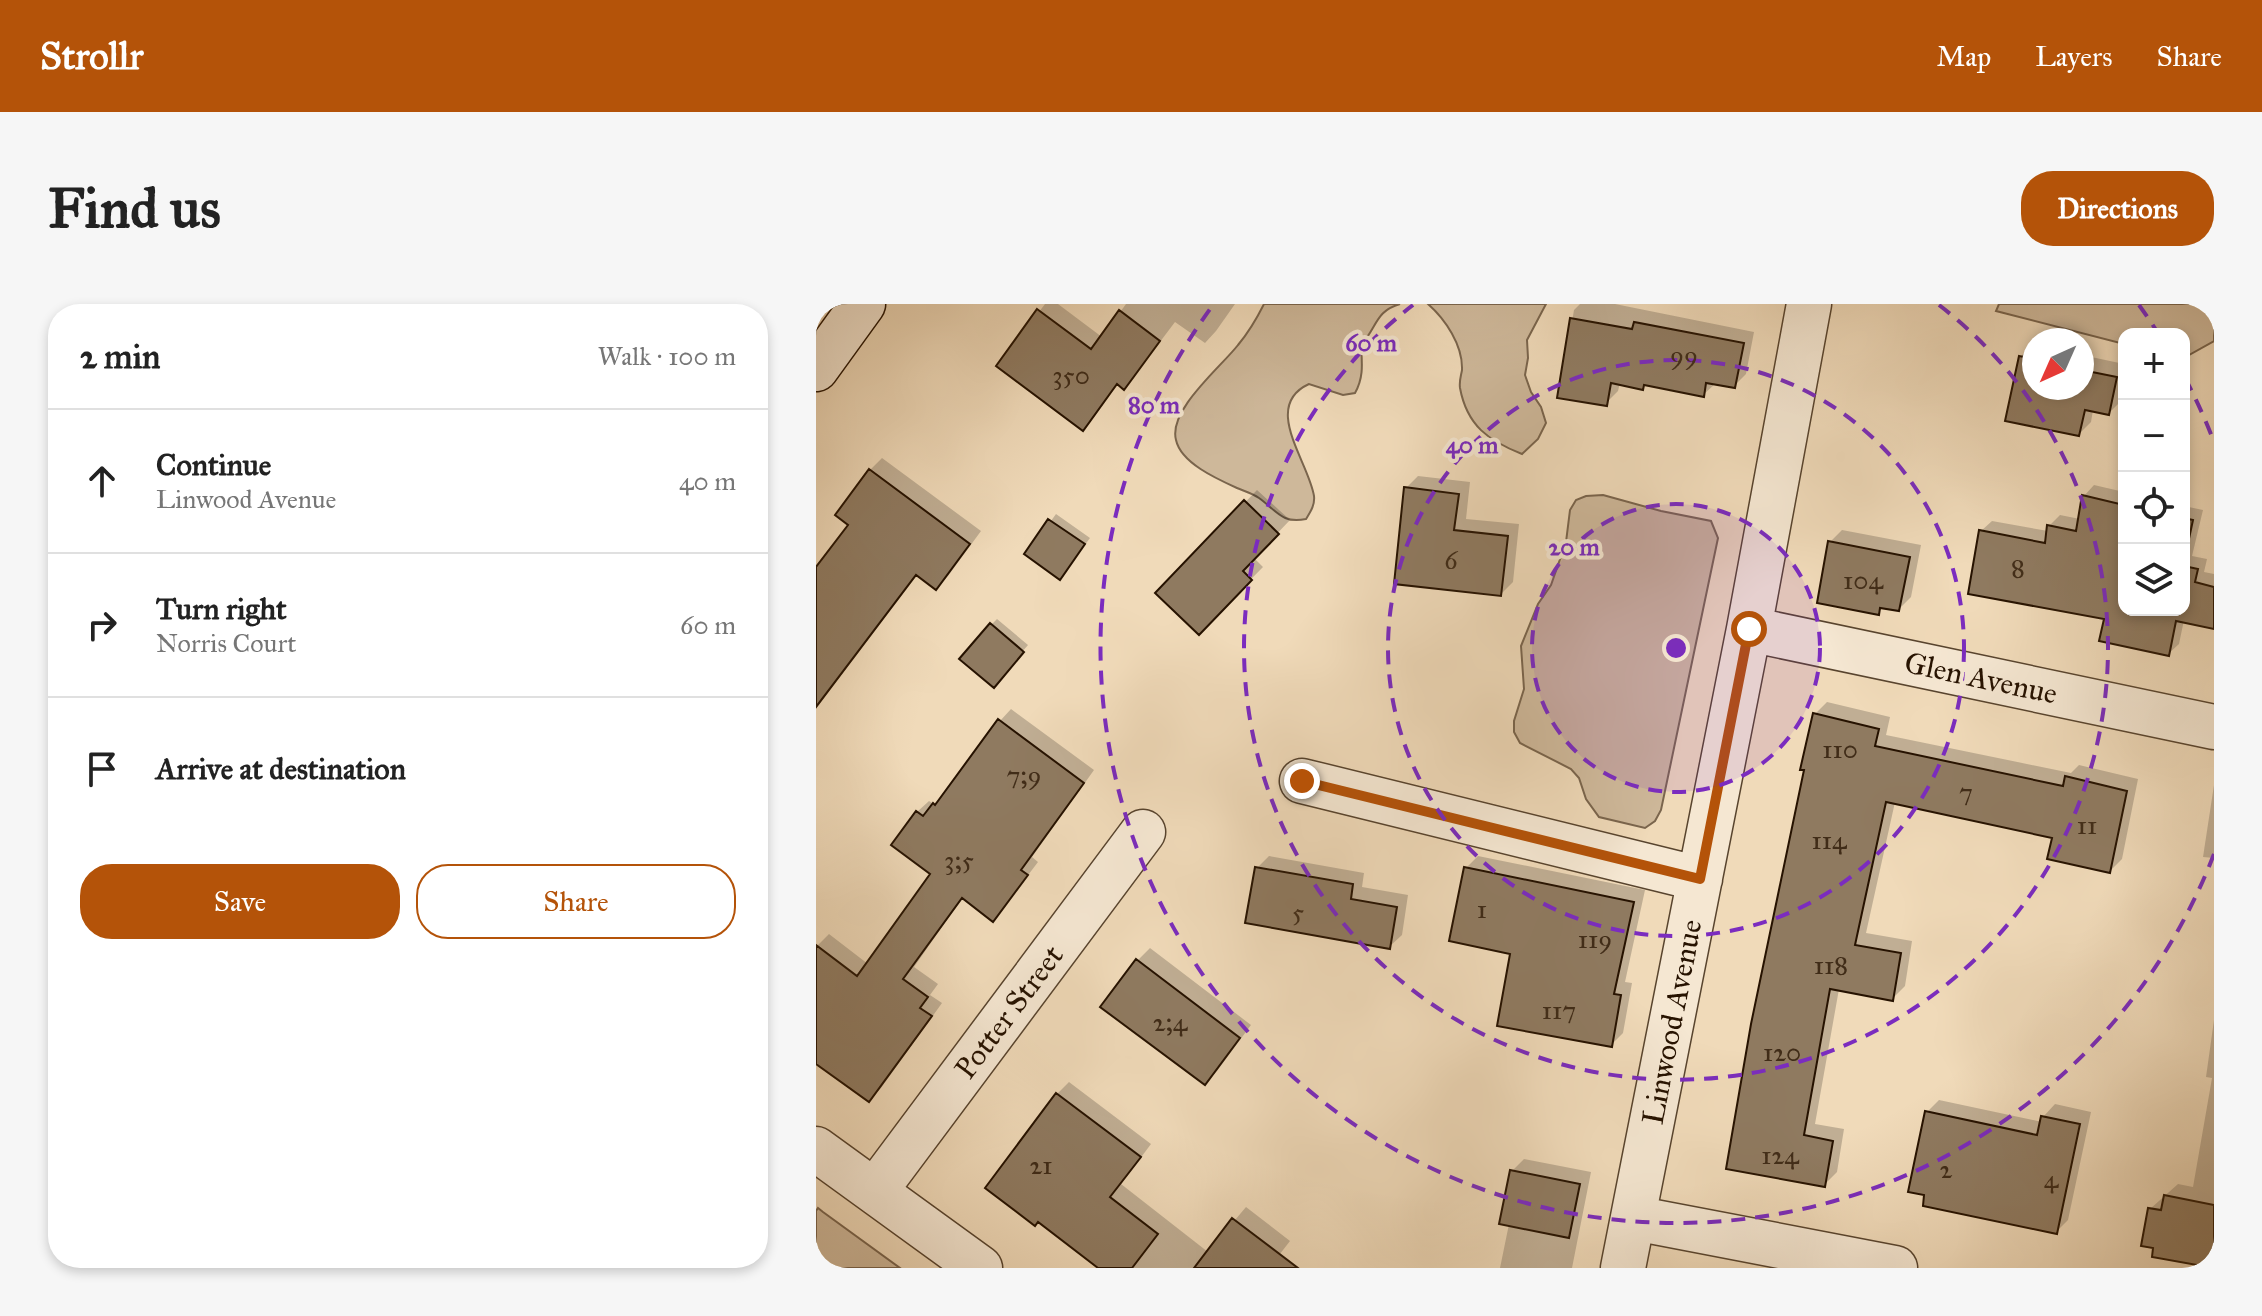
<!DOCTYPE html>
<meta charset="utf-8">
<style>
:root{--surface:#fff;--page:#f6f6f6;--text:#222;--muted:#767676;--line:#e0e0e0;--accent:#b45309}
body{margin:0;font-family:"IM FELL Great Primer",serif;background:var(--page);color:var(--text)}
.controls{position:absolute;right:24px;top:24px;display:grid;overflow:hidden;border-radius:16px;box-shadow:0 4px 12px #0003}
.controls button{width:72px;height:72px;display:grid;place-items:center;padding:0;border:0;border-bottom:2px solid var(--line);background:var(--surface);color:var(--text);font:40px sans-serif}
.compass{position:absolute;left:1206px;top:24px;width:72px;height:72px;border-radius:50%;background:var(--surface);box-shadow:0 4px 12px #0003;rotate:225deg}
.stop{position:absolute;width:24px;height:24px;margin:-18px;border:6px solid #b45309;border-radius:50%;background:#fff}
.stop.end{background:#b45309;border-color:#fff;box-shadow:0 2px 8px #0008}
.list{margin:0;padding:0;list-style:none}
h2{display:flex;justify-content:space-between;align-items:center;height:104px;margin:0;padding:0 32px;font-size:34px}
h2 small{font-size:26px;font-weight:400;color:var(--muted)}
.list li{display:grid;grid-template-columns:52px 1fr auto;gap:24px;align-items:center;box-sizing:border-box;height:144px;padding:0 32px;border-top:2px solid var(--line)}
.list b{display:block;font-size:30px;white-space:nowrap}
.list p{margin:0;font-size:26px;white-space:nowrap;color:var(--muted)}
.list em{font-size:26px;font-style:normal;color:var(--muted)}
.actions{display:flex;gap:16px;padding:24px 32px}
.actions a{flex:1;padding:18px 0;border:2px solid var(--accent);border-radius:32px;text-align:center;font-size:28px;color:var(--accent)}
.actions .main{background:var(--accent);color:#fff}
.icon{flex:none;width:44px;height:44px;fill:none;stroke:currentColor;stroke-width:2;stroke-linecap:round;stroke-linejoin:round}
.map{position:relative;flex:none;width:1398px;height:964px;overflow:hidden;border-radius:32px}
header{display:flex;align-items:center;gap:48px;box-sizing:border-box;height:112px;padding:0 40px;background:var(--accent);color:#fff}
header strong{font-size:38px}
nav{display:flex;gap:44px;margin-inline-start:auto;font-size:28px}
.intro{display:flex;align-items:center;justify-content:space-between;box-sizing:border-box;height:192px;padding:0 48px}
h1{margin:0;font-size:56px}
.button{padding:20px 36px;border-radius:32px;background:var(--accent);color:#fff;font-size:28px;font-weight:700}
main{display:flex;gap:48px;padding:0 48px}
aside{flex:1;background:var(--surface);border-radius:32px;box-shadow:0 4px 12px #0003}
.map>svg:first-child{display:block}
.green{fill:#ceb89a;stroke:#7a654d;stroke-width:2}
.shadow{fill:#0003}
.building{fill:#8f7a60;stroke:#261200;stroke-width:2}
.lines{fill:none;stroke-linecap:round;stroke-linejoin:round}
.minor-casing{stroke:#58442e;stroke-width:47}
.secondary-casing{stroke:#261200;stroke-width:47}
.minor{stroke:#f5e7d2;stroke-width:44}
.secondary{stroke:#f5e7d2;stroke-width:44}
.route{stroke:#b45309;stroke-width:10}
.ring{fill:none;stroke:#7b2cbf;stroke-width:4;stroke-dasharray:14 10}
.labels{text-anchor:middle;stroke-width:8;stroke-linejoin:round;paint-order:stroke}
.number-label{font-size:26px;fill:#402c18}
.street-label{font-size:30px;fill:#261200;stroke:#f5e7d2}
.centre{fill:#7b2cbf;stroke:#f5e7d2;stroke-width:4}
.ring-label{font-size:24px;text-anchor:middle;font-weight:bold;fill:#7b2cbf;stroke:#f5e7d2;stroke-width:8;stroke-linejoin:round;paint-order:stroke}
</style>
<header>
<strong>Strollr</strong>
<nav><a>Map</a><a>Layers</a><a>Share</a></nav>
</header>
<div class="intro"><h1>Find us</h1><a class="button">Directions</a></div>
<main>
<aside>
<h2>2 min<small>Walk · 100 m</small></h2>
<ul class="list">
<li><svg class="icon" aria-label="ahead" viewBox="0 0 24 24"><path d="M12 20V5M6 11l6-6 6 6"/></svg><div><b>Continue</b><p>Linwood Avenue</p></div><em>40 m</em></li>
<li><svg class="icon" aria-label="right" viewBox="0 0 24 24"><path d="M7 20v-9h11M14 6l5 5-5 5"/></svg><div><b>Turn right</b><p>Norris Court</p></div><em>60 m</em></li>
<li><svg class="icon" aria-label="arrive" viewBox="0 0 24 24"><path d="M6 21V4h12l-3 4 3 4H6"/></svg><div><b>Arrive at destination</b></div></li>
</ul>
<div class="actions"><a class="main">Save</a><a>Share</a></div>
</aside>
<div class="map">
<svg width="1398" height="964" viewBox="0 0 1398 964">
<rect width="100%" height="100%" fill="#f0dab9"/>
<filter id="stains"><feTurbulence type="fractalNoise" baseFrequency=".0025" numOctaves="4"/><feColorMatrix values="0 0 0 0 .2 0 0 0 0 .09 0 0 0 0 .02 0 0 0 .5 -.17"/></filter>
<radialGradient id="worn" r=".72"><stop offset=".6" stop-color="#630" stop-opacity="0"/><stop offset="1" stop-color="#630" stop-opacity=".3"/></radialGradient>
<path class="green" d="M 448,0 L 584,0 C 559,7 561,24 545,41 C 546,59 548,73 539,89 L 527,91 L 493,80 C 445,102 493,158 498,192 C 499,201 495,207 490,215 C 466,220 461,207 443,194 C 436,189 428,187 421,184 C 401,175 365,159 360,136 C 352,106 405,63 422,41 C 432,29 441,14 448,0 Z
M 612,0 L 730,0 L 711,36 L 712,54 L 709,71 L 715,88 L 725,103 L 730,119 L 722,135 L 706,150 C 673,137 651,122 644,84 C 643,77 645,72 646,66 C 647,41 629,15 612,0 Z
M 1183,0 L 1398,0 L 1398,37 L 1373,51 L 1368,51 L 1368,30 L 1308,30 L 1308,40 L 1180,7 Z
M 787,191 L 845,207 L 895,217 L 902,234 L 845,506 L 839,517 L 829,524 L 783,513 L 770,495 L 763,474 L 755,465 L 704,439 L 698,428 L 698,417 L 708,385 L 705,342 L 722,300 L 735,281 L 750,238 L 754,206 L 760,196 L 770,192 Z
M 2,904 L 7,908 L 84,964 L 0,964 L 0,907 Z"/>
<path class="shadow" d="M 229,0 L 242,0 L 286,33 L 310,0 L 419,0 L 400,27 L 389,39 L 359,18 L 319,71 L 308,83 L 302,79 L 278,113 L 266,124 L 182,62 Z
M 764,0 L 799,0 L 938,28 L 930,70 L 918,82 L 900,79 L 887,91 L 830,80 L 826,83 L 804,79 L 802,87 L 790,99 L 743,92 L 758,6 Z
M 1217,41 L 1218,84 L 1266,84 L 1266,51 L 1308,60 L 1308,82 L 1305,97 L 1293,109 L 1277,106 L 1275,118 L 1263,130 L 1191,115 L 1204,53 Z
M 66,154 L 165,227 L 132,272 L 120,284 L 102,270 L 0,404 L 0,266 L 35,221 L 54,166 Z
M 602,172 L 654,178 L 650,215 L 703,220 L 697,278 L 685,290 L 590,184 Z
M 1278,181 L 1308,188 L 1308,306 L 1368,306 L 1368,202 L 1387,206 L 1376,252 L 1391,255 L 1388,268 L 1398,270 L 1398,323 L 1368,316 L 1363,340 L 1352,350 L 1290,313 L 1165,227 L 1176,217 L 1232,227 L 1233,222 L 1244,211 L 1264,215 L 1268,192 Z
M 441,186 L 474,216 L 438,254 L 447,263 L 383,328 L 342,289 Z
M 240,210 L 274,234 L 244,274 L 211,250 Z
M 1026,226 L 1105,241 L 1095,293 L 1083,305 L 1068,302 L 1062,309 L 1014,238 Z
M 181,315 L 212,341 L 183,375 L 176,320 Z
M 1011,398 L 1074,413 L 1070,431 L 1255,469 L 1263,461 L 1322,475 L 1306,555 L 1294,567 L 1238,533 L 1079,498 L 1050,629 L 1096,637 L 1089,682 L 1077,694 L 1023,685 L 999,820 L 1028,825 L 1021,868 L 1008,881 L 912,863 L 990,465 L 999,410 Z
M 195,405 L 278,466 L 216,553 L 222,558 L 188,603 L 176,615 L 147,593 L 98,663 L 122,680 L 114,691 L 126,699 L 65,784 L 53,796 L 0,738 L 0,643 L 13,630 L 52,660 L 117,570 L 101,508 L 113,497 L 118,500 L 130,489 L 184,417 Z
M 1398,481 L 1398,554 L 1387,553 Z
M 453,552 L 548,569 L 546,583 L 592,591 L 586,631 L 573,643 L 441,564 Z
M 662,552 L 829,586 L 809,678 L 816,679 L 807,729 L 795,741 L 650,564 Z
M 334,644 L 435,721 L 401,767 L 389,779 L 322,656 Z
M 1398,716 L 1398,963 L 1334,905 L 1362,880 L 1377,883 L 1396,774 L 1390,773 Z
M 253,778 L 335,840 L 305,880 L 392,948 L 430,903 L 474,937 L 453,964 L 285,964 L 241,790 Z
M 1123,796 L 1226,818 L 1227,813 L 1239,800 L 1275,808 L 1252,916 L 1240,928 L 1111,808 Z
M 708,855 L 775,868 L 756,964 L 684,964 L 693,920 L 696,867 Z"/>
<path class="building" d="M 221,5 L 275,45 L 303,6 L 344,37 L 308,86 L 301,80 L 267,127 L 180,62 Z
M 754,14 L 816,25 L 818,18 L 928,39 L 919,84 L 890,79 L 888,93 L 828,81 L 827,86 L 795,79 L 791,102 L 741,94 Z
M 1203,52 L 1218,55 L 1218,84 L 1266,84 L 1266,66 L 1301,73 L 1293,111 L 1269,106 L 1263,132 L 1189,117 Z
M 53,165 L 154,240 L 120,286 L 100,271 L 0,403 L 0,263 L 32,221 L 19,211 Z
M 588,183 L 643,190 L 638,226 L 692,232 L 685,292 L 578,280 Z
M 1266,191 L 1308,201 L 1308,306 L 1368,306 L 1368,262 L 1382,265 L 1379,278 L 1398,283 L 1398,325 L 1360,317 L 1353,352 L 1283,337 L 1288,315 L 1152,290 L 1163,226 L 1229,239 L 1231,221 L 1260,227 Z
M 428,196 L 463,230 L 427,267 L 436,276 L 383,331 L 339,289 Z
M 1368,214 L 1377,216 L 1368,258 Z
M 232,215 L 269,240 L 244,276 L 208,250 Z
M 1012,237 L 1094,253 L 1083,307 L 1064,304 L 1063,311 L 1001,299 Z
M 174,319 L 208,348 L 178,384 L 143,355 Z
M 997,409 L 1063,425 L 1059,442 L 1247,482 L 1249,472 L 1311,487 L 1294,569 L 1231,555 L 1236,534 L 1070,498 L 1039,641 L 1085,649 L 1077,697 L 1014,685 L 988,831 L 1017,837 L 1009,883 L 910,865 L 935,720 L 988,466 L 984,466 Z
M 182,415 L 268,479 L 205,566 L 212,571 L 177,618 L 146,594 L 87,675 L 112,693 L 104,704 L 116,712 L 53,798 L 0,760 L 0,641 L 41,672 L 114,570 L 75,541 L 100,507 L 107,512 L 117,499 L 119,501 Z
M 439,563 L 537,580 L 535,595 L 581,603 L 574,645 L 429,619 Z
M 648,563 L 818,598 L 798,690 L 805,691 L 796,743 L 681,722 L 694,650 L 633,637 Z
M 320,655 L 424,734 L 389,781 L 284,703 Z
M 240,789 L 325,853 L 294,893 L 342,930 L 316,964 L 282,964 L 222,918 L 219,922 L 169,884 Z
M 1109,807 L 1221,831 L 1225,812 L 1264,820 L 1241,930 L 1107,902 L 1108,891 L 1092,888 Z
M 694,866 L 764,880 L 753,934 L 683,920 Z
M 1348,891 L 1398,901 L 1398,964 L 1336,953 L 1337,944 L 1325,942 L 1332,904 L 1345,906 Z
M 416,914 L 482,964 L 378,964 Z"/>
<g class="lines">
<g class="minor-casing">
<path id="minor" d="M 933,325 L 1398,423
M 486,477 L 884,575
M 0,845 L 164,964
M 59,887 L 327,528
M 818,914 L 1079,964
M 807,964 L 933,325 L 993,0"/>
</g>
<g class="secondary-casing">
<path id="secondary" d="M 0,65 L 47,0"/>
</g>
<use href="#minor" class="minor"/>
<use href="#secondary" class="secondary"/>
</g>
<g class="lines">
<path class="route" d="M 486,477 L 884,575 L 933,325"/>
</g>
<circle cx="860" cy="344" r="144" fill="#7b2cbf" fill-opacity=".12"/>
<g class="ring">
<circle cx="860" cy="344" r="144"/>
<circle cx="860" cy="344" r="288"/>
<path d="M1123 1A432 432 0 1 1 597 1"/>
<path d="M1398 550A576 576 0 1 1 397 1M1323 1A576 576 0 0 1 1340 26M1369 74A576 576 0 0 1 1398 138"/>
</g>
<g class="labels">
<g class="number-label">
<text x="868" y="60">99</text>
<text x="255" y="80">350</text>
<text x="635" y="265">6</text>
<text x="1202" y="273">8</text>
<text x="1047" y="285">104</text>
<text x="1024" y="454">110</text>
<text x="208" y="480">7;9</text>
<text x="1150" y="497">7</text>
<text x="1271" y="530">11</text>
<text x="1013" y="545">114</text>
<text x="143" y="565">3;5</text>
<text x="666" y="614">1</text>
<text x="482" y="617">5</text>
<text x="779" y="644">119</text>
<text x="1015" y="670">118</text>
<text x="743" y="715">117</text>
<text x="354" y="727">2;4</text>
<text x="966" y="757">120</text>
<text x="964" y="860">124</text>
<text x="225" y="870">21</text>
<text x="1130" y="874">2</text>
<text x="1235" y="884">4</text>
</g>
<g class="street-label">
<text transform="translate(1165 374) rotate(12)" y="10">Glen Avenue</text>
<text transform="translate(193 708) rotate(-53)" y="10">Potter Street</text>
<text transform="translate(856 718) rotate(-79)" y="10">Linwood Avenue</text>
</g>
</g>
<circle cx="860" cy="344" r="12" class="centre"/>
<g class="ring-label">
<text x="555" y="47">60 m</text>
<text x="338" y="109">80 m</text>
<text x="656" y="149">40 m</text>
<text x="758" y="251">20 m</text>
</g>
<rect width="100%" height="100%" filter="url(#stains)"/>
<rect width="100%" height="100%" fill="url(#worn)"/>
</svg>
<div class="controls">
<button>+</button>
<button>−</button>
<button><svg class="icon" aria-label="locate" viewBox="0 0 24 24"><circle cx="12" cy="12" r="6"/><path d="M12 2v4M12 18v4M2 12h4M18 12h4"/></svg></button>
<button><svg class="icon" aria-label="layers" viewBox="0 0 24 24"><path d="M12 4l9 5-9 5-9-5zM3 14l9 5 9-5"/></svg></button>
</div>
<svg class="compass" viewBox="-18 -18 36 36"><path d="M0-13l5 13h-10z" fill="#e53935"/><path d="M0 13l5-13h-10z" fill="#767676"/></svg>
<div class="stop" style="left:933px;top:325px"></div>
<div class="stop end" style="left:486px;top:477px"></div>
</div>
</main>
